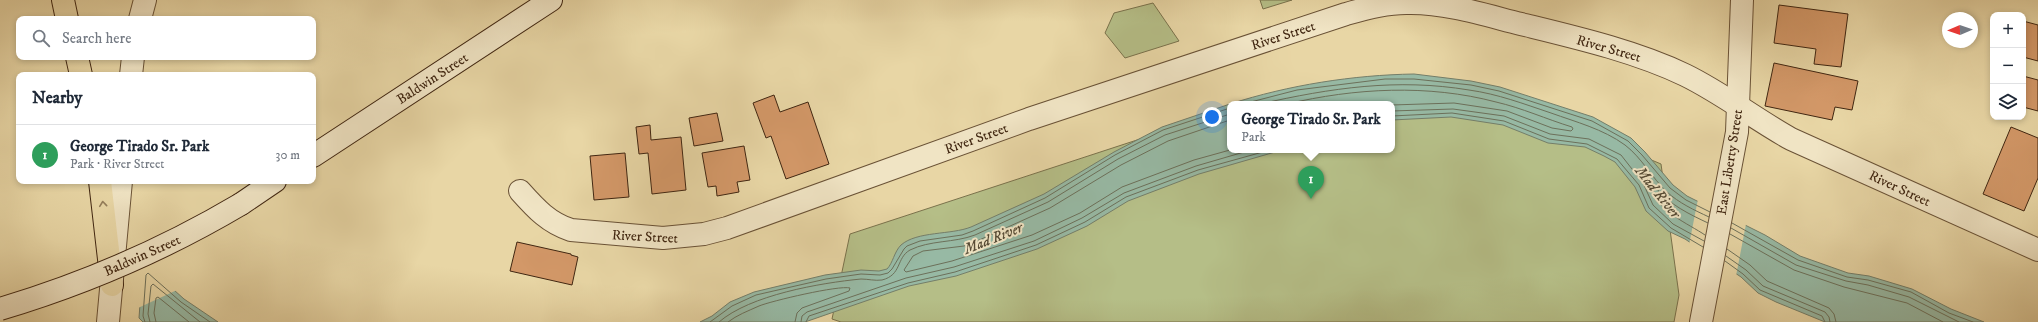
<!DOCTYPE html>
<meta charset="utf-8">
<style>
:root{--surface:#fff;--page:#f2f2f3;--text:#1f2937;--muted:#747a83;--line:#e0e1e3;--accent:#ea580c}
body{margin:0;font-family:"IM FELL DW Pica",serif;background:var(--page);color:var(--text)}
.controls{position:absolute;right:12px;top:12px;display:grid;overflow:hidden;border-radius:8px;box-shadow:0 2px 6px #0003}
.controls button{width:36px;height:36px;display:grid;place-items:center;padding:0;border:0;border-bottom:1px solid var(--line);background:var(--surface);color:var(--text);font:20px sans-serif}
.compass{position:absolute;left:1942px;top:12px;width:36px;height:36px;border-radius:50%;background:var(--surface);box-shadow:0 2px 6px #0003;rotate:268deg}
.you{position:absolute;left:1212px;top:117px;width:14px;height:14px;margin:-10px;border:3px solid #fff;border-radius:50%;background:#1a73e8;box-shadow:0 0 0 6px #1a73e833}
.badge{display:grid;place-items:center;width:26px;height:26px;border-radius:50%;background:var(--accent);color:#fff;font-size:13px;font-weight:700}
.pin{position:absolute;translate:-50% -33px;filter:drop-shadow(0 1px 2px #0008)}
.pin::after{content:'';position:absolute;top:21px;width:14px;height:12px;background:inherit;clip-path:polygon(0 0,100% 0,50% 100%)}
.popup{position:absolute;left:1227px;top:101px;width:168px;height:52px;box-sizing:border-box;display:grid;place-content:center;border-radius:8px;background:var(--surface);filter:drop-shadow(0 1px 3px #0005);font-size:13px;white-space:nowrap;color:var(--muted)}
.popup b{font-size:15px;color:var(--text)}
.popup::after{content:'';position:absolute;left:50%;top:100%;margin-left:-8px;border:8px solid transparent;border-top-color:var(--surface)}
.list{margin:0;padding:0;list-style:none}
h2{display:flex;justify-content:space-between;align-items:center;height:52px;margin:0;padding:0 16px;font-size:17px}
h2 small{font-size:13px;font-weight:400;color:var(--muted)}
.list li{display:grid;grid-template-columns:26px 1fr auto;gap:12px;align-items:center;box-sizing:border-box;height:60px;padding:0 16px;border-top:1px solid var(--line)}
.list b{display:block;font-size:15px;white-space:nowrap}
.list p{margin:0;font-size:13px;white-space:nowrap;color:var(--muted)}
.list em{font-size:13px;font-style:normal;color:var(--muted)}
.icon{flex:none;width:22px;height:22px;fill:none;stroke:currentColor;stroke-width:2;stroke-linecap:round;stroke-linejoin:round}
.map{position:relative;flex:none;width:2038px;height:322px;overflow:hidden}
.search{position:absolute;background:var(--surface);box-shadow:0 2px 6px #0003;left:16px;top:16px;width:300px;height:44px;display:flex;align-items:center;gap:10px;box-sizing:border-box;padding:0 14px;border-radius:8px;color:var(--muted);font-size:15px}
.panel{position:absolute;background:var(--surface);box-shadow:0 2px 6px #0003;left:16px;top:72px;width:300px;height:112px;border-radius:8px}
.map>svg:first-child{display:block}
.green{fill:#b5be87;stroke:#7a724c}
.water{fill:#97b9a4;stroke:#747e69}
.pier{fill:#e8d6a5}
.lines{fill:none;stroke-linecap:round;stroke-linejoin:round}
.shore{stroke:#6c705a;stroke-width:1}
.building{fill:#d39868;stroke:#402611}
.minor-casing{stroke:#6a5236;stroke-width:24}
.tertiary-casing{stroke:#6a5236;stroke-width:24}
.secondary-casing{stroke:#402611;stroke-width:24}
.motorway-casing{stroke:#402611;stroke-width:24}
.minor{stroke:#f0e4c4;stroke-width:22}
.tertiary{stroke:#f0e4c4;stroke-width:22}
.secondary{stroke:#f0e4c4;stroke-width:22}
.motorway{stroke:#e8d6a5;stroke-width:22}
.secondary-bridge-casing{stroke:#402611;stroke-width:24;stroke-linecap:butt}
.secondary-bridge{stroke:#f0e4c4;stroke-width:22}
.oneway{stroke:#947e5b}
.labels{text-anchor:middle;stroke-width:4;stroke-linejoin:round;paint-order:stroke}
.street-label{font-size:14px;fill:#402611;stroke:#f0e4c4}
.water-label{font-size:15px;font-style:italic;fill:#564b36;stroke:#f0e4c4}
</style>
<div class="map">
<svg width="2038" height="322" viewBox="0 0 2038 322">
<rect width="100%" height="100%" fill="#e8d6a5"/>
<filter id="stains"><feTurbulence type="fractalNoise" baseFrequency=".005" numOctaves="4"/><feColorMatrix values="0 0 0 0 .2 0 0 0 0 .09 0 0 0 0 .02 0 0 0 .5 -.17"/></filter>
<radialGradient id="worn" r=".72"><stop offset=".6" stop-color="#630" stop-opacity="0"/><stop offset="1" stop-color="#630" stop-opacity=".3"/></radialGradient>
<path class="green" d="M 1260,0 L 1292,0 L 1263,9 Z
M 1153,3 L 1179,41 L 1125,58 L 1105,33 L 1114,13 Z
M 1307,90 L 1556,120 L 1661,164 L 1679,295 L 1674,322 L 841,322 L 832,319 L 850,234 L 1195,121 L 1230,150 L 1392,150 L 1392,104 Z"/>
<path class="water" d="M 1414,74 L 1471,81 L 1500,87 L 1593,117 L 1631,138 L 1645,152 L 1673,185 L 1687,196 L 1765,235 L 1800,256 L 1848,273 L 1869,276 L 1912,289 L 1951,309 L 1984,322 L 1825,322 L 1776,302 L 1758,293 L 1741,277 L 1685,239 L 1668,231 L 1646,211 L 1635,187 L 1615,162 L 1604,156 L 1585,147 L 1548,143 L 1503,125 L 1451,117 L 1392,120 L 1392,104 L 1230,104 C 1289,85 1353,75 1414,74 Z
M 1230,104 L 1230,150 L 1282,150 L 1199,174 L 1128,201 L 1087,226 L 1037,249 L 956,276 L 909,286 L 805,322 L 700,322 L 712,316 L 730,302 L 754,292 L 825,275 L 861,270 L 879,271 L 887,269 C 893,263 894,252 901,245 C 917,231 951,235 971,227 L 1044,194 L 1114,152 L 1162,127 Z
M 143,262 L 184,299 L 218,322 L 143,322 L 139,318 Z"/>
<path class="pier" d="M 1698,199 L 1746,224 L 1736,276 L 1689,245 Z
M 145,260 L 177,290 L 138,308 L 141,262 Z"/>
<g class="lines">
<path class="shore" d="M 1243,104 L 1297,90 L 1385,79 L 1414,79 L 1471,85 L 1499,91 L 1592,121 L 1628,141 L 1642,155 L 1670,188 L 1686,200 L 1710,212
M 1260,104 C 1331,88 1397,78 1469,90 C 1498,94 1524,104 1551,113 C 1576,122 1603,129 1625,145 C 1642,158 1652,178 1667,192 C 1679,203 1694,210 1709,217
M 1287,104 C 1355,88 1428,84 1496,102 C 1522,108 1546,119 1572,127 L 1573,129 L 1571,131 L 1552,128 L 1507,111 L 1454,103 L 1392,105
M 1392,111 L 1453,109 L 1504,116 L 1550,134 L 1589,139 L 1621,155 L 1643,183 L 1653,205 L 1673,224 L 1704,241
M 1392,116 L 1452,113 L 1504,121 L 1549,139 L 1587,144 L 1617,159 L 1639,185 L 1649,208 L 1671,228 L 1703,247
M 1230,120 L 1168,141 L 1121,165 L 1050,208 L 977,241 L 964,246 L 923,251 L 913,256 L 904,270 L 906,272 L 952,261 L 1032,235 L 1080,213 L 1122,187 L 1194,160 L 1230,150
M 1732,223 L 1798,260 L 1847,277 L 1868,280 L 1911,292 L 1949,313 L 1973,322
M 1731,228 L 1796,265 L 1846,281 L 1868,285 L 1909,297 L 1959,322
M 1730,234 L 1794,270 L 1844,287 L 1907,303 L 1943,322
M 1705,235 C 1689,224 1655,210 1653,189 L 1656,188 C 1670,205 1689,214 1708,223
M 1727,249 L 1750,265 L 1767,281 L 1829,308 L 1834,314 L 1836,322
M 1726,256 L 1746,270 L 1763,286 L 1825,312 L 1829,317 L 1830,322
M 1725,261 L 1743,274 L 1760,290 L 1822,316 L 1825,322
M 145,322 L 143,316 L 146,275 L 148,273 L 181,302 L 210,322
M 150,322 L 148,314 L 151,286 L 153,284 L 200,322
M 156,322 L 154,313 L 156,298 L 158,297 L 189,322
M 710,322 L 732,306 L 756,295 L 826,279 L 861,274 L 880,275 L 888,273 L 892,269 L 904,249 L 907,246 L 920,241 L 962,235 L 973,231 L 1045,198 L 1115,155 L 1163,130 L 1230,108
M 719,322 C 750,295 820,283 861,279 C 868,279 875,281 882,280 C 902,275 896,258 910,250 C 930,240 954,243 975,235 L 1048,202 L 1118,159 L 1165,135 L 1230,114
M 728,322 C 737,315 748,311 759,306 C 771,301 839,285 850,288 L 849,291 L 802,308 L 797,313 L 795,322
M 801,322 L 802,316 L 807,312 L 906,278 L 954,267 L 1034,241 L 1082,218 L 1124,193 L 1196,166 L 1251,150
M 806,322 L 809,316 L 908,283 L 955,272 L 1036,245 L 1085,222 L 1126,197 L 1198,170 L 1270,150"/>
</g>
<path class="building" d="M 1779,5 L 1848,14 L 1841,67 L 1814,64 L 1816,49 L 1774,43 Z
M 2023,21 L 2038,25 L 2038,61 L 2023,57 Z
M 1774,63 L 1858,81 L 1852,110 L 1835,107 L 1832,120 L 1765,106 Z
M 2023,76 L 2038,80 L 2038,111 L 2023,107 Z
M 774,95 L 780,112 L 808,102 L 829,164 L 786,179 L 771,136 L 766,138 L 753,103 Z
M 717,113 L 723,141 L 694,146 L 689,118 Z
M 650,125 L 651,140 L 681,137 L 686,190 L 652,194 L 648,153 L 639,154 L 636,127 Z
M 2011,127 L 2038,138 L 2038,178 L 2024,211 L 1983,194 Z
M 744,146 L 750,180 L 737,182 L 739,192 L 717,196 L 716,186 L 708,187 L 702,153 Z
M 625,153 L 629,197 L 594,200 L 590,156 Z
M 517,242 L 571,254 L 571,255 L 578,257 L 572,285 L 510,271 Z"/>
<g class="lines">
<g class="minor-casing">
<path id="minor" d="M 140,19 L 145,0
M 131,75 L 133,57
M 520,191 C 536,209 549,223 571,230 L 663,238 L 704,234 L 727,228 L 1029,119 L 1346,14 C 1367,8 1389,2 1411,3 C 1448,3 1485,15 1521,24 C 1574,37 1635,51 1685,75 C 1722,93 1755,119 1791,139 L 2038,250
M 108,322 L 121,181"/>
</g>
<g class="tertiary-casing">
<path id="tertiary" d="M 1701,322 L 1737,132 L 1742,0"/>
</g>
<g class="secondary-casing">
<path id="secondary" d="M 313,156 L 551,0
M 241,204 L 275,181"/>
</g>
<g class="motorway-casing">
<path id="motorway" d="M 63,0 L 67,19
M 77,57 L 81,75
M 100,181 L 112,285"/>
</g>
<use href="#minor" class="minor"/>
<use href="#tertiary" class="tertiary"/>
<use href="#secondary" class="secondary"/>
<use href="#motorway" class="motorway"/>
<g class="secondary-bridge-casing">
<path id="secondary-bridge" d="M 0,309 C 84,284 165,249 241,204"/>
</g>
<use href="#secondary-bridge" class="secondary-bridge"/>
</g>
<defs><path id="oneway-chevron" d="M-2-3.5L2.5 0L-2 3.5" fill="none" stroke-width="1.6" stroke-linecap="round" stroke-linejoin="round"/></defs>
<use class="oneway" href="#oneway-chevron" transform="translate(103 204) rotate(-96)"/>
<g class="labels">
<g class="street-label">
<text transform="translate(1283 35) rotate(-18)" y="5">River Street</text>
<text transform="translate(1609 48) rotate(16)" y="5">River Street</text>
<text transform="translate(432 78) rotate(-33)" y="5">Baldwin Street</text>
<text transform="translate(976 138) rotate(-20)" y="5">River Street</text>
<text transform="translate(1729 162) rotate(-81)" y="5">East Liberty Street</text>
<text transform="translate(1900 188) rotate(25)" y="5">River Street</text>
<text transform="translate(645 236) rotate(3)" y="5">River Street</text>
<text transform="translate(142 255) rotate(-24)" y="5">Baldwin Street</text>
</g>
<g class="water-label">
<text transform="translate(1658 192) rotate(51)" y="5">Mad River</text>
<text transform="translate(993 238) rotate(-22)" y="5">Mad River</text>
</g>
</g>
<rect width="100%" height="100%" filter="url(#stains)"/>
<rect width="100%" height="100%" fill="url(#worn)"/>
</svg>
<div class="controls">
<button>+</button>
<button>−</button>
<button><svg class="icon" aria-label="layers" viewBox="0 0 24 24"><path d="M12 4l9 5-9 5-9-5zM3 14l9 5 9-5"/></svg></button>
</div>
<svg class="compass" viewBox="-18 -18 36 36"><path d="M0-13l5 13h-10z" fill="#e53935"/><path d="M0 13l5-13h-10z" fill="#747a83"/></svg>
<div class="you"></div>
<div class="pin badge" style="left:1311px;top:199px;background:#2e9e5b">1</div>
<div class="popup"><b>George Tirado Sr. Park</b>Park</div>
<div class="search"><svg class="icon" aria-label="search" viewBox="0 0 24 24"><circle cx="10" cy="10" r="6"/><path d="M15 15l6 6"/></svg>Search here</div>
<section class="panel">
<h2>Nearby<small></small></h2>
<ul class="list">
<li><span class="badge" style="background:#2e9e5b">1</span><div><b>George Tirado Sr. Park</b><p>Park · River Street</p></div><em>30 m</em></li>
</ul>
</section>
</div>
